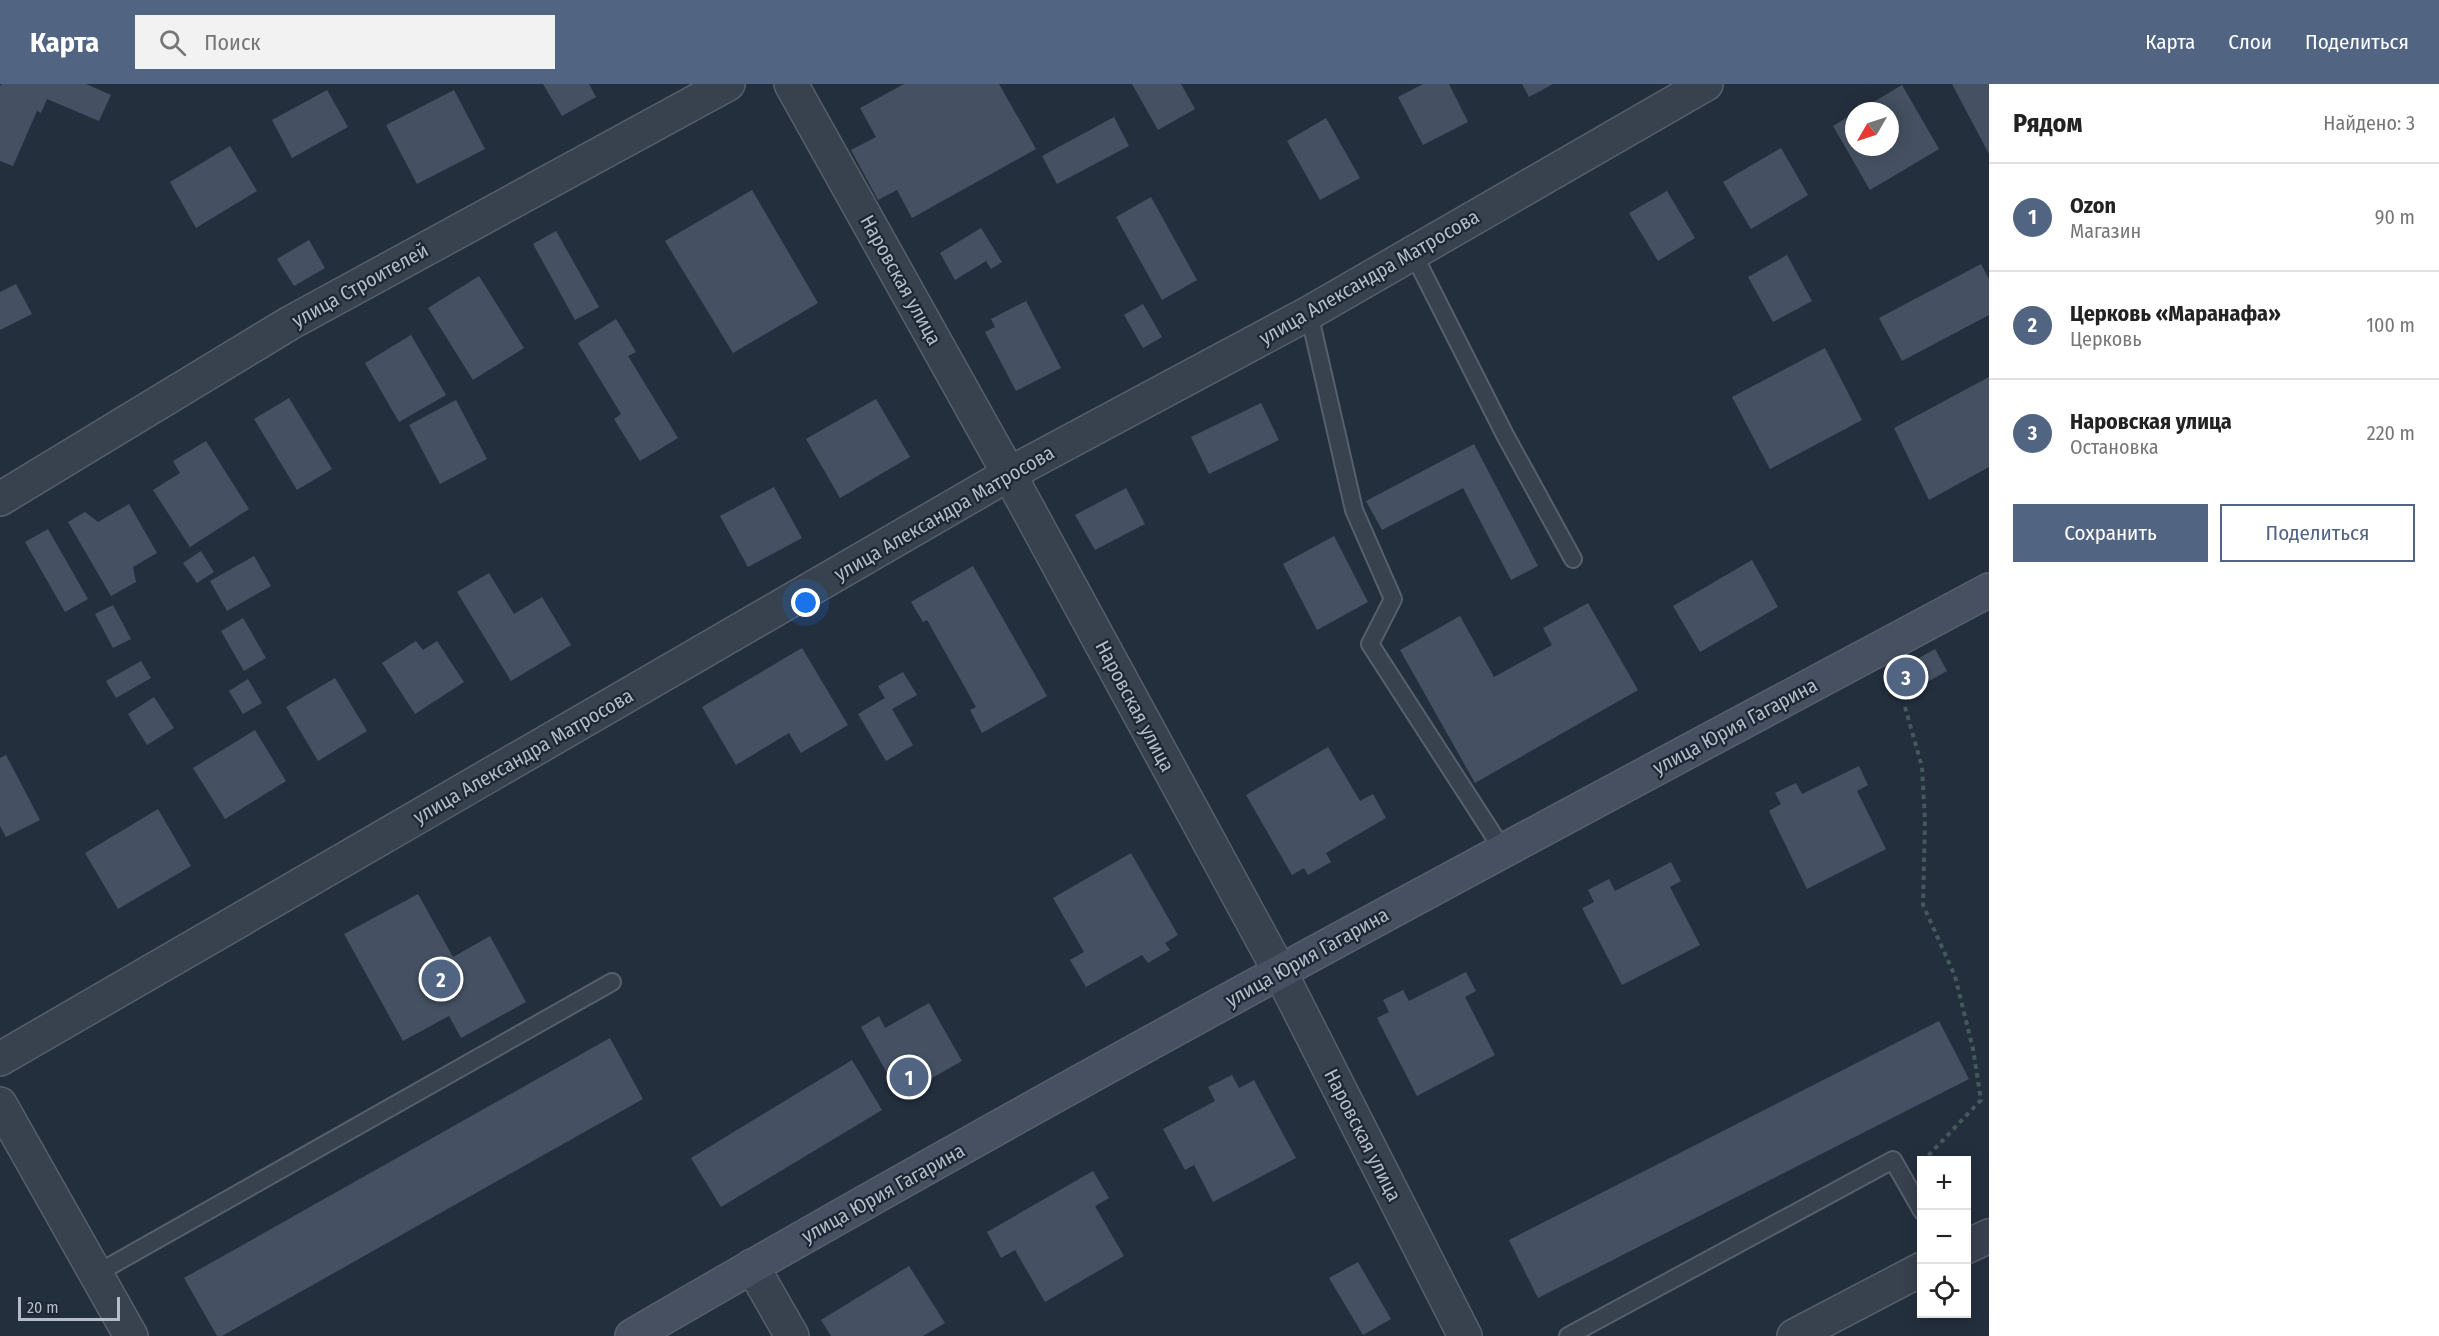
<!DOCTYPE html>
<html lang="ru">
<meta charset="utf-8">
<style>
:root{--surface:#fff;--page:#f2f2f2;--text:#222;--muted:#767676;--line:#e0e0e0;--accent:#516482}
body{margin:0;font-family:"Fira Sans Condensed",sans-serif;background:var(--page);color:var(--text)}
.controls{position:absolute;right:18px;bottom:18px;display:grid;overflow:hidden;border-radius:0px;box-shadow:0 3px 15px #0003}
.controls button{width:54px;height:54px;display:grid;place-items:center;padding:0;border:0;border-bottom:2px solid var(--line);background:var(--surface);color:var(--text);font:30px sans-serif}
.compass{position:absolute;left:1845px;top:18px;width:54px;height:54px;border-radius:50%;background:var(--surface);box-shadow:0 3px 15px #0003;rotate:231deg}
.scale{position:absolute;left:18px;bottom:15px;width:102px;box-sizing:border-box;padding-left:6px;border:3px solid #b4bcc9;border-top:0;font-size:16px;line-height:21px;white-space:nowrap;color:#b4bcc9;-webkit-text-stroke:4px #1d2633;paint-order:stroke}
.you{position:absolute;left:806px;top:519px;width:21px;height:21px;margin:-15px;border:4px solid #fff;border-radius:50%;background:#1a73e8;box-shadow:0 0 0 9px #1a73e833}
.badge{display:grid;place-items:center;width:39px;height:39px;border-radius:50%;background:var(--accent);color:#fff;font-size:20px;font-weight:700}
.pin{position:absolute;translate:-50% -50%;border:3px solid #fff;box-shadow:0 2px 6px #0006}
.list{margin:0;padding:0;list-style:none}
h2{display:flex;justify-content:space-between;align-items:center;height:78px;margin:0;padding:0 24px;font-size:26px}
h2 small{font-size:20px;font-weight:400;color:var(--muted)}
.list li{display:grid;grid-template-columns:39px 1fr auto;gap:18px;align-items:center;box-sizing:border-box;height:108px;padding:0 24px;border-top:2px solid var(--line)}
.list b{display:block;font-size:22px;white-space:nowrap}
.list p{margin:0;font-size:20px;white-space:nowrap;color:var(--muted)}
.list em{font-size:20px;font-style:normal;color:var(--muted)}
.actions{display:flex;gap:12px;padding:18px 24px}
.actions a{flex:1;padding:14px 0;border:2px solid var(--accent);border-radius:0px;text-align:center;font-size:21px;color:var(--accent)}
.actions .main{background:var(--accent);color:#fff}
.icon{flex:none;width:33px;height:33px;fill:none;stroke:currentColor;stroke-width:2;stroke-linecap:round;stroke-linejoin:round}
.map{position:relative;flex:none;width:1989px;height:1252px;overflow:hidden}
header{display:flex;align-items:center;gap:36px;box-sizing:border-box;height:84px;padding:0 30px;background:var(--accent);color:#fff}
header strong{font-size:28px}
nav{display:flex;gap:33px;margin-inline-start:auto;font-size:21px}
.search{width:420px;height:54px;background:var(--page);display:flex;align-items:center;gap:15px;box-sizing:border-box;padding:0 21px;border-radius:0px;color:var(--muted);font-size:22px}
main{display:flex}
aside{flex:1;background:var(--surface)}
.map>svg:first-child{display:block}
.building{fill:#455162}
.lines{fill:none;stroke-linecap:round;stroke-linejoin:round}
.lane-casing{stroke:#565f6c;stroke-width:20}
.street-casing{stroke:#565f6c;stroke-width:36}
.secondary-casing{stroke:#565f6c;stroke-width:36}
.path{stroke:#44595c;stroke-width:4;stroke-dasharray:4.5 4.5;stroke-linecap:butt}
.lane{stroke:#38414e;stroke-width:16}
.street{stroke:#38414e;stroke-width:33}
.secondary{stroke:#465061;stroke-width:33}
.labels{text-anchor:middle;stroke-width:4.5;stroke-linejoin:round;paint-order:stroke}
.street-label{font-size:20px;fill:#b4bcc9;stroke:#1d2633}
</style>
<header>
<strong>Карта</strong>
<div class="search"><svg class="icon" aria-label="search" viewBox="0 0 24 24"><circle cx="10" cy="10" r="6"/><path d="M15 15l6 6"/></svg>Поиск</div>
<nav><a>Карта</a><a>Слои</a><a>Поделиться</a></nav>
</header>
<main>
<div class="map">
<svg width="1989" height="1252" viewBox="0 0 1989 1252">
<rect width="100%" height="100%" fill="#242f3e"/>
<path class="building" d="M 2,0 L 86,0 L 111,11 L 99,37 L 47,15 L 41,29 L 37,27 L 13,82 L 0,77 L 0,2 Z
M 543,0 L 589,0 L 596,13 L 562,32 Z
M 904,0 L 999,0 L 1036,65 L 912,134 L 897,106 L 878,116 L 851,66 L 876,53 L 860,24 Z
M 1132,0 L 1181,0 L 1195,25 L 1158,46 Z
M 1423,0 L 1449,0 L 1468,38 L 1423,61 L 1398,13 Z
M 1522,0 L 1553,0 L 1529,13 Z
M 1952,0 L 1989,0 L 1989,70 Z
M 1902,1 L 1939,65 L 1870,106 L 1833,42 L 1854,29 L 1854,63 L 1890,63 L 1890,27 L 1858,27 Z
M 327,6 L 348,43 L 292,74 L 272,36 Z
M 454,6 L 485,65 L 417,100 L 386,41 Z
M 1114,33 L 1129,62 L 1057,100 L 1042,72 Z
M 1326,34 L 1360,94 L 1320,116 L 1287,57 Z
M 230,62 L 257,107 L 196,144 L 170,98 Z
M 1781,64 L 1808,111 L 1751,145 L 1723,98 Z
M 752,106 L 818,219 L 733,269 L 665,157 Z
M 1667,107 L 1695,154 L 1658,177 L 1629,129 Z
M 1151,113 L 1197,196 L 1162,216 L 1116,133 Z
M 981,144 L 1002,178 L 991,185 L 986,177 L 955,196 L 940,169 Z
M 556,147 L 599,223 L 575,236 L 533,160 Z
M 309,156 L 325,184 L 294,202 L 277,175 Z
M 1787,171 L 1812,217 L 1773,238 L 1748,193 Z
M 1981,180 L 1989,195 L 1989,231 L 1902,277 L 1879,234 Z
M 479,192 L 524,264 L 473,296 L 428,224 Z
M 16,200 L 32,230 L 0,246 L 0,208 Z
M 1026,217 L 1061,284 L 1016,307 L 985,248 L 995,243 L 991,235 Z
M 1143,220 L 1162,253 L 1143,264 L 1124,231 Z
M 616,235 L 636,268 L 628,272 L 678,354 L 640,377 L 614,335 L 621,330 L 578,259 Z
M 411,251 L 446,311 L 399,338 L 365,279 Z
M 1825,264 L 1862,336 L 1770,385 L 1732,313 Z
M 1989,293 L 1989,383 L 1929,416 L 1894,344 Z
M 289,314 L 332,385 L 297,406 L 254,335 Z
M 876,315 L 910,373 L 840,414 L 806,355 Z
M 456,316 L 487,375 L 440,400 L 409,341 Z
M 1261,319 L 1279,356 L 1209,390 L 1191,353 Z
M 206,357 L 249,425 L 190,463 L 153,406 L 180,389 L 173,377 Z
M 1474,360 L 1538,482 L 1511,496 L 1463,404 L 1382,446 L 1366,417 Z
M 774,403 L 802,454 L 748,483 L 720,432 Z
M 1126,404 L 1145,440 L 1095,466 L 1075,431 Z
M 129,420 L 157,469 L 133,483 L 136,498 L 111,512 L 68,438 L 85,428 L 98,438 Z
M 48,445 L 88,515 L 65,528 L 25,458 Z
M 1334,452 L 1368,518 L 1317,546 L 1283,480 Z
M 201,467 L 214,488 L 197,499 L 183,479 Z
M 254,472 L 271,502 L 227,527 L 210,497 Z
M 1752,476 L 1778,523 L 1700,568 L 1673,522 Z
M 973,482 L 1047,612 L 982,649 L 970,626 L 976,623 L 927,536 L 923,538 L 911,518 Z
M 489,489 L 514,530 L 542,513 L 571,561 L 511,597 L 457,508 Z
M 1588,519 L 1638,606 L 1475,699 L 1400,566 L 1460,532 L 1494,593 L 1552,561 L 1543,544 Z
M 113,521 L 131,555 L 113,564 L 95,530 Z
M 243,534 L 266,574 L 244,587 L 221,547 Z
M 416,557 L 423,566 L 437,557 L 464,598 L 415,630 L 382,579 Z
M 802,564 L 848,641 L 801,669 L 789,649 L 736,681 L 702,623 Z
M 1935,565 L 1947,587 L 1908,609 L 1896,587 Z
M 141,577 L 151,594 L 116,614 L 106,597 Z
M 903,588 L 917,611 L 892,625 L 913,661 L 886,677 L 858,630 L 885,614 L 878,602 Z
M 335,594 L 367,647 L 318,677 L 286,623 Z
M 248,595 L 262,619 L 243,630 L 229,607 Z
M 154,613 L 174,644 L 147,661 L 128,630 Z
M 255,646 L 286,697 L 225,735 L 193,684 Z
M 1328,663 L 1360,717 L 1373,710 L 1386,734 L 1326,769 L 1331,778 L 1308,791 L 1304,784 L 1292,791 L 1246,711 Z
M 6,671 L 40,736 L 6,753 L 0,742 L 0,674 Z
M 1859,682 L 1868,701 L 1857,707 L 1886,765 L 1807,805 L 1769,727 L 1781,720 L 1775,709 L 1796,699 L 1802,710 Z
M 158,725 L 191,782 L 118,825 L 85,769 Z
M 1131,769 L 1178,851 L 1165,859 L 1170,866 L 1148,879 L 1142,871 L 1086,903 L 1070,876 L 1084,868 L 1053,814 Z
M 1671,778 L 1681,797 L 1670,803 L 1700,861 L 1622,901 L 1582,824 L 1594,818 L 1588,806 L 1609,795 L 1615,807 Z
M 418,810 L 453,873 L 490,852 L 526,918 L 461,954 L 449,932 L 403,957 L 344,850 Z
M 1466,888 L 1476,907 L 1465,913 L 1495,971 L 1417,1012 L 1377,934 L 1389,928 L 1383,916 L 1403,906 L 1409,917 Z
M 929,919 L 962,977 L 900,1012 L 861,943 L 879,932 L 885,944 Z
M 1939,937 L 1969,995 L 1538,1214 L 1509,1156 Z
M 610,954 L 643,1015 L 222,1252 L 217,1252 L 184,1194 Z
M 852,976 L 882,1026 L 721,1123 L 691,1074 Z
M 1232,991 L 1239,1004 L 1254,996 L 1296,1074 L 1213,1118 L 1194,1081 L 1185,1086 L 1163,1045 L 1215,1017 L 1208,1003 Z
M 1093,1087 L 1109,1114 L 1095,1122 L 1124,1172 L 1045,1218 L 1015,1166 L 1001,1174 L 987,1148 Z
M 1358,1178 L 1391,1235 L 1363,1251 L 1329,1194 Z
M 909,1182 L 945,1239 L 923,1252 L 831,1252 L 821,1236 Z"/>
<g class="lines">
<g class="lane-casing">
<path id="lane" d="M 1413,169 L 1505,351 L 1573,475
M 1309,229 L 1354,426 L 1393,515 L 1370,560 L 1503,766
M 96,1190 L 612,898
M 1568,1252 L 1893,1076 L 1922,1127"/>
</g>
<g class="street-casing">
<path id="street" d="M 791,0 L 1009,390 L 1280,888 L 1465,1252
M 0,415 L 290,239 L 728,0
M 0,975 L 1009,390 L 1309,229 L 1706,0
M 0,1020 L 131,1252
M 1966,1163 L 1989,1152
M 752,1182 L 792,1252
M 1794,1252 L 1922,1185"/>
</g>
<g class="secondary-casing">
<path id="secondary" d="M 632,1252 C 1078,992 1534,750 1989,506"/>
</g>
<path class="path" d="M 1905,623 L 1922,683 L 1925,736 L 1923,821 L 1955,892 L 1973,965 L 1981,1016 L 1924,1076"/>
<use href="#lane" class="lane"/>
<use href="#street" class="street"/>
<use href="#secondary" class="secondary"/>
</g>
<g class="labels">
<g class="street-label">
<text transform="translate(1369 193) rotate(-30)" y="7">улица Александра Матросова</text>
<text transform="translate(901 196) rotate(61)" y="7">Наровская улица</text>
<text transform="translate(360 201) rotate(-29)" y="7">улица Строителей</text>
<text transform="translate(944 429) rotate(-30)" y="7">улица Александра Матросова</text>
<text transform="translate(1135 622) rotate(62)" y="7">Наровская улица</text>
<text transform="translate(1735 642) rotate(-28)" y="7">улица Юрия Гагарина</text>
<text transform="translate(523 672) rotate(-30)" y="7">улица Александра Матросова</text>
<text transform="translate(1307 873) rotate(-29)" y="7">улица Юрия Гагарина</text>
<text transform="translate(1363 1051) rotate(63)" y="7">Наровская улица</text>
<text transform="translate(883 1109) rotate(-29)" y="7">улица Юрия Гагарина</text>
</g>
</g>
</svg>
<div class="controls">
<button>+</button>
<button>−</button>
<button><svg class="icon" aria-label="locate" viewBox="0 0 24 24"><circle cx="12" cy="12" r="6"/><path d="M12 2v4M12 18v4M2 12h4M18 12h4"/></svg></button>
</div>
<svg class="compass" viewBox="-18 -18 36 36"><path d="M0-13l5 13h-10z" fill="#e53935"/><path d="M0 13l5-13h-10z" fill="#767676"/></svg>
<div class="scale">20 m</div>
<div class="you"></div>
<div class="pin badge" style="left:909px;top:993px">1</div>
<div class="pin badge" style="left:441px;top:895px">2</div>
<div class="pin badge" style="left:1906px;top:593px">3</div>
</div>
<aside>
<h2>Рядом<small>Найдено: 3</small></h2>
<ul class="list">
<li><span class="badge">1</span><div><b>Ozon</b><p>Магазин</p></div><em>90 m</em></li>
<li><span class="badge">2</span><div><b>Церковь «Маранафа»</b><p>Церковь</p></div><em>100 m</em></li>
<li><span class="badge">3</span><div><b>Наровская улица</b><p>Остановка</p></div><em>220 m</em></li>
</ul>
<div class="actions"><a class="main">Сохранить</a><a>Поделиться</a></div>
</aside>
</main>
